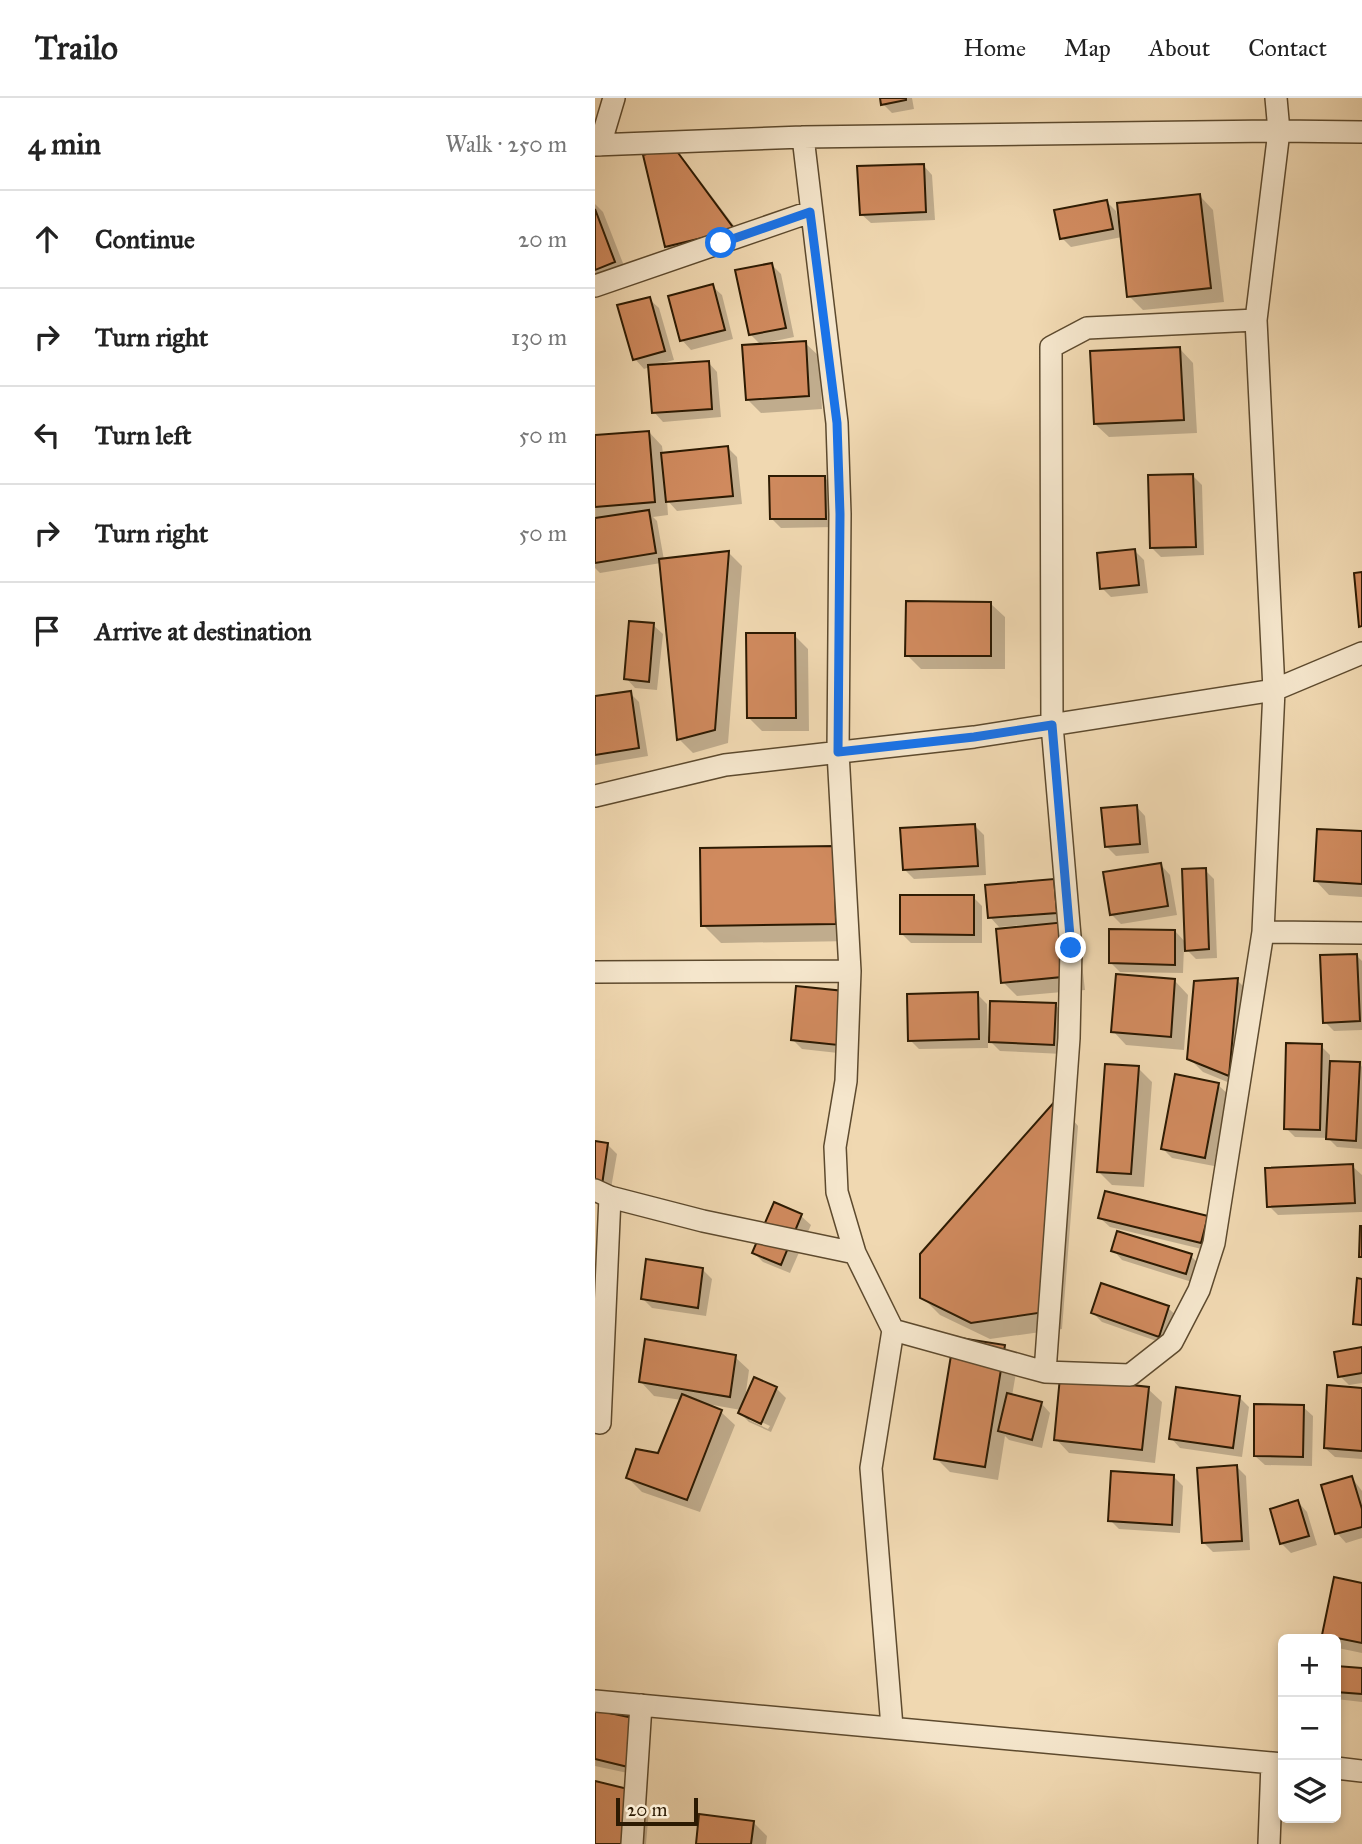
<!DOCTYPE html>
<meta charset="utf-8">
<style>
:root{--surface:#fff;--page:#f6f6f6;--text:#222;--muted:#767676;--line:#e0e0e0}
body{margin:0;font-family:"IM FELL Great Primer",serif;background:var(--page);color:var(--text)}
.controls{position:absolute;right:21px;bottom:21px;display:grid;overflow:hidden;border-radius:10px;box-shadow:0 4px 10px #0003}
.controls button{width:63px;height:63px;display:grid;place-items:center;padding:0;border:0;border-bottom:2px solid var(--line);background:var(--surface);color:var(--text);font:35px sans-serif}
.scale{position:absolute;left:21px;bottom:18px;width:82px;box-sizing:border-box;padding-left:7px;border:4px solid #2c1a02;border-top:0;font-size:19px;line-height:24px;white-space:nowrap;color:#2c1a02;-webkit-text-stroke:5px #f5e6cc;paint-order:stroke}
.stop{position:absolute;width:21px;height:21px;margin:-16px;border:5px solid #1a73e8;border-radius:50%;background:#fff}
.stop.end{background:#1a73e8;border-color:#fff;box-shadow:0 2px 7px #0008}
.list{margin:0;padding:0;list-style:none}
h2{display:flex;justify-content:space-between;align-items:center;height:91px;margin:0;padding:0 28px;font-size:30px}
h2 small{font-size:23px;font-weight:400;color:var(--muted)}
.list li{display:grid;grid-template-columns:46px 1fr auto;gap:21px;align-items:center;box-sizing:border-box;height:98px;padding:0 28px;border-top:2px solid var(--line)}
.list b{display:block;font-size:26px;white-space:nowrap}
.list em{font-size:23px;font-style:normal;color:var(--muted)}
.icon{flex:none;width:38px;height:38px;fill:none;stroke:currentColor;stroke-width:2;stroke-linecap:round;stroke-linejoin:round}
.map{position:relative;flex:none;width:767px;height:1746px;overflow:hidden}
header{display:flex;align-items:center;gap:42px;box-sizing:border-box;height:98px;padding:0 35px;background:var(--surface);border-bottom:2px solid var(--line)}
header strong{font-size:33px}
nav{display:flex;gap:38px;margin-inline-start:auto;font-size:24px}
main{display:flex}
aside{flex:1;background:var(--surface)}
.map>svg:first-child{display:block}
.shadow{fill:#0003;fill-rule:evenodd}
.building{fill:#d08a5e;stroke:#2c1a02;stroke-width:2}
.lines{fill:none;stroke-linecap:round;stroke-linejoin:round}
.minor-casing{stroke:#5d4a2e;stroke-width:24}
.minor{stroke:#f5e6cc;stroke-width:21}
.route{stroke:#1a73e8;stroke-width:9}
</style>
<header>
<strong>Trailo</strong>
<nav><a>Home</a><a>Map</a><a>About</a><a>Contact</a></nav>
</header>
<main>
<aside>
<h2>4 min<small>Walk · 250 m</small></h2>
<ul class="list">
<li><svg class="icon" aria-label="ahead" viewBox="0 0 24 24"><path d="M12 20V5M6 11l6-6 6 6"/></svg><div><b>Continue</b></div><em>20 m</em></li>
<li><svg class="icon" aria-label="right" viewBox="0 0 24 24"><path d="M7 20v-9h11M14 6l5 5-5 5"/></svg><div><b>Turn right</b></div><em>130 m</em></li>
<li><svg class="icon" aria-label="left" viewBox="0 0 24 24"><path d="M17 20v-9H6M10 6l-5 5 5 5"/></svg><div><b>Turn left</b></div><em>50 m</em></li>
<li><svg class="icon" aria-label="right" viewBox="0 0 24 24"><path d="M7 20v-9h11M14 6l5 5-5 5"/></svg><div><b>Turn right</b></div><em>50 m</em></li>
<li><svg class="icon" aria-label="arrive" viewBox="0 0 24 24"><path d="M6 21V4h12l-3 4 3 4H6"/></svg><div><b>Arrive at destination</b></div></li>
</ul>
</aside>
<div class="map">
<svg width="767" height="1746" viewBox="0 0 767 1746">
<rect width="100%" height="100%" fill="#f0d8b1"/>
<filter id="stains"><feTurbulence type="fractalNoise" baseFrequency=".00286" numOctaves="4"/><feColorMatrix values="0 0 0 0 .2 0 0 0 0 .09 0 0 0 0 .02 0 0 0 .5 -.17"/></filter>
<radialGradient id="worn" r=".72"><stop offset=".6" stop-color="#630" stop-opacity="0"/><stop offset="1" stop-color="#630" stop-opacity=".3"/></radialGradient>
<path class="shadow" d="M 287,0 L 317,0 L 319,11 L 297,15 L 288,6 Z
M 77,50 L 91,64 L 152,145 L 85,162 L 71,148 Z
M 328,67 L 337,77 L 340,122 L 276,125 L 266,116 Z
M 605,98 L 618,112 L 629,204 L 548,212 L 534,198 L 527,139 L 476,149 L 467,140 L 512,104 L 521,113 L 523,123 Z
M 0,106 L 8,114 L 33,178 L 0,190 Z
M 177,167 L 186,176 L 199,239 L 170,245 L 170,247 L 210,245 L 224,258 L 227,311 L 166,315 L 152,301 L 166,247 L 155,236 Z
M 117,188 L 127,197 L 138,241 L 96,252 L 87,242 Z
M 54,201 L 64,210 L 79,262 L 64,266 L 113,264 L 122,274 L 126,319 L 68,324 L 59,314 L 55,269 L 49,271 L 40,261 Z
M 585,251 L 598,265 L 602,335 L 514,339 L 500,326 Z
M 54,334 L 67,348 L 68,356 L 133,350 L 142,359 L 147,406 L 82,413 L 72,402 L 73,417 L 58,419 L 62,423 L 69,462 L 133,454 L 147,468 L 133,645 L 98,655 L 84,641 L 66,465 L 5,475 L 0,470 L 0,339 Z
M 597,377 L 607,387 L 609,457 L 566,459 L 557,450 Z
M 230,380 L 239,389 L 239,429 L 186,430 L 176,420 Z
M 540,453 L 549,462 L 553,495 L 516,499 L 507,490 Z
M 396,506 L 410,519 L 410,571 L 326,571 L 312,557 Z
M 58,527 L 68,536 L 62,592 L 40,590 L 31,580 Z
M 199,537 L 213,551 L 214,633 L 167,633 L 154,620 Z
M 35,595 L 44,604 L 53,658 L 0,667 L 0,600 Z
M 541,708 L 550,718 L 554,755 L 521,758 L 512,749 Z
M 380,728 L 389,737 L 391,777 L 319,781 L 309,771 Z
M 723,733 L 767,735 L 767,799 L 734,797 L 721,783 Z
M 239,750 L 258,843 L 126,845 L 108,827 Z
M 566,767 L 575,777 L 582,817 L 526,826 L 517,817 Z
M 610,772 L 619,781 L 622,860 L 601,861 L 589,849 L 588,875 L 525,874 L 516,865 L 580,833 L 592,846 Z
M 459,783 L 468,792 L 484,840 L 490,892 L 422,898 L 408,884 L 429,827 L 404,829 L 395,819 Z
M 378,799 L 387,808 L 387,845 L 316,845 L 306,835 Z
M 761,857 L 767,863 L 767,932 L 739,933 L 730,924 Z
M 642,882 L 656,896 L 647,990 L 608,974 L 594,960 Z
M 580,883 L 593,897 L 589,952 L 531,947 L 518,933 Z
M 203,889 L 252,956 L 207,951 L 197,941 Z
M 382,896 L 392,906 L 393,939 L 460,907 L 470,916 L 468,956 L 405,953 L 393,941 L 393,950 L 324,951 L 315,942 Z
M 726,948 L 735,957 L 735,965 L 765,966 L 767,969 L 767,1051 L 742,1049 L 733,1040 L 700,1039 L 691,1030 Z
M 543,970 L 557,984 L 549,1089 L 517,1087 L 503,1073 Z
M 623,987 L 633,996 L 619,1068 L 577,1060 L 568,1051 Z
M 478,1022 L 483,1028 L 467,1231 L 395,1241 L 345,1217 L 327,1199 Z
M 0,1045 L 13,1047 L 22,1056 L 15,1096 L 0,1093 Z
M 757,1068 L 767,1077 L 767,1114 L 683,1117 L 674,1108 Z
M 180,1106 L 206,1118 L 216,1127 L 195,1175 L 168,1164 L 159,1155 Z
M 505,1120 L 612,1120 L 621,1129 L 615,1153 L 515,1129 Z
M 518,1152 L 596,1158 L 605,1167 L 600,1185 L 527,1162 Z
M 108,1172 L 117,1181 L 111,1218 L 57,1210 L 48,1201 Z
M 573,1210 L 583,1219 L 573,1247 L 507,1224 L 498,1215 Z
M 409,1249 L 423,1263 L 417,1298 L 446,1305 L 455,1315 L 447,1350 L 414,1342 L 410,1338 L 403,1382 L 355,1374 L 341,1360 Z
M 767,1251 L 767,1285 L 754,1287 L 745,1278 L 741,1255 Z
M 140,1259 L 154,1272 L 150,1301 L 181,1290 L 191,1300 L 176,1334 L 154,1324 L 145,1315 L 146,1312 L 112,1306 L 126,1314 L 140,1327 L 105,1414 L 47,1394 L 33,1380 L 64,1357 L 87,1302 L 59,1298 L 46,1284 ZM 154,1318 L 175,1328 L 173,1331 L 154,1322 Z
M 734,1289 L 767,1292 L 767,1361 L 740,1359 L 730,1350 Z
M 553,1291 L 567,1304 L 560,1365 L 474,1355 L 461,1341 Z
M 644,1299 L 654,1309 L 647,1359 L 585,1350 L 576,1340 Z
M 708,1309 L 718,1318 L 717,1368 L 670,1367 L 660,1358 Z
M 642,1369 L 651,1378 L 655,1452 L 618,1454 L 609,1445 Z
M 579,1379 L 588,1388 L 585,1435 L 524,1431 L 515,1422 Z
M 757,1380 L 767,1393 L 767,1440 L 751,1445 L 742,1435 Z
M 703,1404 L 712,1414 L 722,1447 L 696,1455 L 686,1445 Z
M 740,1481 L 767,1487 L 767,1555 L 743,1550 L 741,1541 L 733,1541 L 729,1537 Z
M 741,1570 L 767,1572 L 767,1604 L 741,1601 Z
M 0,1613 L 42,1677 L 0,1668 Z
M 0,1685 L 36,1694 L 54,1712 L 51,1746 L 0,1746 Z
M 105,1718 L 158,1724 L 172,1738 L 171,1746 L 102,1746 Z"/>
<path class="building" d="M 285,0 L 311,0 L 311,2 L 286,7 Z
M 78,48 L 140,132 L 70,149 L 48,57 Z
M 329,66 L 331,114 L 265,117 L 262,68 Z
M 605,96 L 616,190 L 532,199 L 522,105 Z
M 512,102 L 518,131 L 465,141 L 459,112 Z
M 0,111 L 20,164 L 0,172 Z
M 177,165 L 191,230 L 154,237 L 140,172 Z
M 118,186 L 130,232 L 85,243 L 73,198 Z
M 55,199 L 70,253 L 38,262 L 22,207 Z
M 211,243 L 214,298 L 151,302 L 147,247 Z
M 585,249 L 589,322 L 499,326 L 495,253 Z
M 114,263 L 117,311 L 57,315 L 53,267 Z
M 54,333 L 60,404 L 0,409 L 0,337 Z
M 133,348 L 138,398 L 71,404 L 66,355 Z
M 598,376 L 601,449 L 555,450 L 553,377 Z
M 174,378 L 230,378 L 231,421 L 175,421 Z
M 54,412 L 61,455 L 0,465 L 0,420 Z
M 540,451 L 544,487 L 505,491 L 502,455 Z
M 134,453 L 120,632 L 82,642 L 64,461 Z
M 767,474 L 767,528 L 764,529 L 759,475 Z
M 311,503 L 396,504 L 396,558 L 310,558 Z
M 34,523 L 59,525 L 54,584 L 29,581 Z
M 151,535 L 200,535 L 201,620 L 152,620 Z
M 36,593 L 44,650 L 0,657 L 0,598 Z
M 542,707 L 545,746 L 510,749 L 506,710 Z
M 380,726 L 383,768 L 308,772 L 305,730 Z
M 722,731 L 767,733 L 767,786 L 719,783 Z
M 239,748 L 241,826 L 106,828 L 105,750 Z
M 566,765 L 573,808 L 515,817 L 508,774 Z
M 611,770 L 614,851 L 590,853 L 587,771 Z
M 459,781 L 462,815 L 393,820 L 390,787 Z
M 305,797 L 379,797 L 379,837 L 305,836 Z
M 471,824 L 477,878 L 406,885 L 401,831 Z
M 514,831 L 580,832 L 580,867 L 514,865 Z
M 762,856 L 765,923 L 728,925 L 725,857 Z
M 521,876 L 580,881 L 576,939 L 516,934 Z
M 643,880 L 634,978 L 592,961 L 599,883 Z
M 201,888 L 249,893 L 243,947 L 196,942 Z
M 383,894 L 384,941 L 313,943 L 312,896 Z
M 395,903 L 461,905 L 459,947 L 394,944 Z
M 691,945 L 727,946 L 725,1032 L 689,1031 Z
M 735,963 L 765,964 L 761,1043 L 731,1041 Z
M 510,966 L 544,968 L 536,1076 L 502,1074 Z
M 580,976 L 624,985 L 610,1060 L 566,1051 Z
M 461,1002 L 450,1214 L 376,1225 L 325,1200 L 325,1156 Z
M 0,1043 L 13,1045 L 7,1087 L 0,1086 Z
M 758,1066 L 760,1105 L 672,1109 L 670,1070 Z
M 510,1093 L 613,1118 L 606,1145 L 503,1120 Z
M 179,1104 L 207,1116 L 186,1167 L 157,1155 Z
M 765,1128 L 767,1128 L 767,1159 L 764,1159 Z
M 522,1133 L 597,1156 L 591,1176 L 516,1153 Z
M 51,1161 L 108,1170 L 103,1210 L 46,1201 Z
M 762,1180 L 767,1181 L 767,1227 L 758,1226 Z
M 506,1185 L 574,1208 L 564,1239 L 496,1215 Z
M 359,1239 L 410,1247 L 390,1369 L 339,1361 Z
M 50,1241 L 141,1257 L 135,1299 L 44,1284 Z
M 767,1249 L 767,1275 L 743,1279 L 739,1254 Z
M 159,1279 L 182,1289 L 166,1326 L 143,1315 Z
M 465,1279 L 554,1289 L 547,1352 L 459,1342 Z
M 732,1287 L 767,1290 L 767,1353 L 729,1350 Z
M 581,1289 L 645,1298 L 638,1350 L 574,1341 Z
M 412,1295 L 447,1304 L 437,1342 L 403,1333 Z
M 87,1296 L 127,1312 L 92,1402 L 31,1380 L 41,1351 L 63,1355 Z
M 659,1306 L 709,1307 L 708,1359 L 659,1358 Z
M 642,1367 L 647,1443 L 607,1445 L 602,1370 Z
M 516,1373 L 579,1377 L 577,1427 L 513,1423 Z
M 757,1378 L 767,1411 L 767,1429 L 740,1436 L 726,1387 Z
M 703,1402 L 714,1438 L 685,1446 L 675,1411 Z
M 739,1479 L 767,1485 L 767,1545 L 727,1537 Z
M 741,1568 L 767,1570 L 767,1596 L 741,1594 Z
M 0,1612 L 43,1621 L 33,1669 L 0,1661 Z
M 0,1683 L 37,1692 L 32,1746 L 0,1746 Z
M 104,1716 L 159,1723 L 156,1746 L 101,1746 Z"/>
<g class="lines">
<g class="minor-casing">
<path id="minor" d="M 208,39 L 242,325 L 245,416 L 243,654 L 255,873 L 251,983 L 240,1049 L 242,1094 L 260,1155 L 298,1232 L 276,1370 L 297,1629
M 0,47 L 208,39 L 684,33 L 767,34
M 5,47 L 19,0
M 0,188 L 215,114
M 0,698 L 130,667 L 379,639 L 679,592 L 767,555
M 668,834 L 767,835
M 0,874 L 255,873
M 0,1092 L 15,1099 L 108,1123 L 260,1155
M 298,1232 L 450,1274 L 535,1277 L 577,1244 L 604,1192 L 619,1145 L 668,834 L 679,592 L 661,222 L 684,33 L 681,0
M 450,1274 L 474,940 L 476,850 L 457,627 L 456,249 L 492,230 L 661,222
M 0,1324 L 5,1325 L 15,1099
M 0,1603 L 688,1666
M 741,1670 L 767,1673
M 37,1746 L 46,1607
M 674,1746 L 677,1665"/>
</g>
<use href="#minor" class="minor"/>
</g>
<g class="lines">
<path class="route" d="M 126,145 L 215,114 L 242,325 L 245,416 L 243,654 L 379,639 L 457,627 L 476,850"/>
</g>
<rect width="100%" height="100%" filter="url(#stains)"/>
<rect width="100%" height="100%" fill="url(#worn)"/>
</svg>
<div class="controls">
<button>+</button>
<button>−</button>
<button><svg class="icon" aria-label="layers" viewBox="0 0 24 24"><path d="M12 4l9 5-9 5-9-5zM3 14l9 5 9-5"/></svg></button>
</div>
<div class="scale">20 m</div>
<div class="stop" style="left:126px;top:145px"></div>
<div class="stop end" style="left:476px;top:850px"></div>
</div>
</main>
